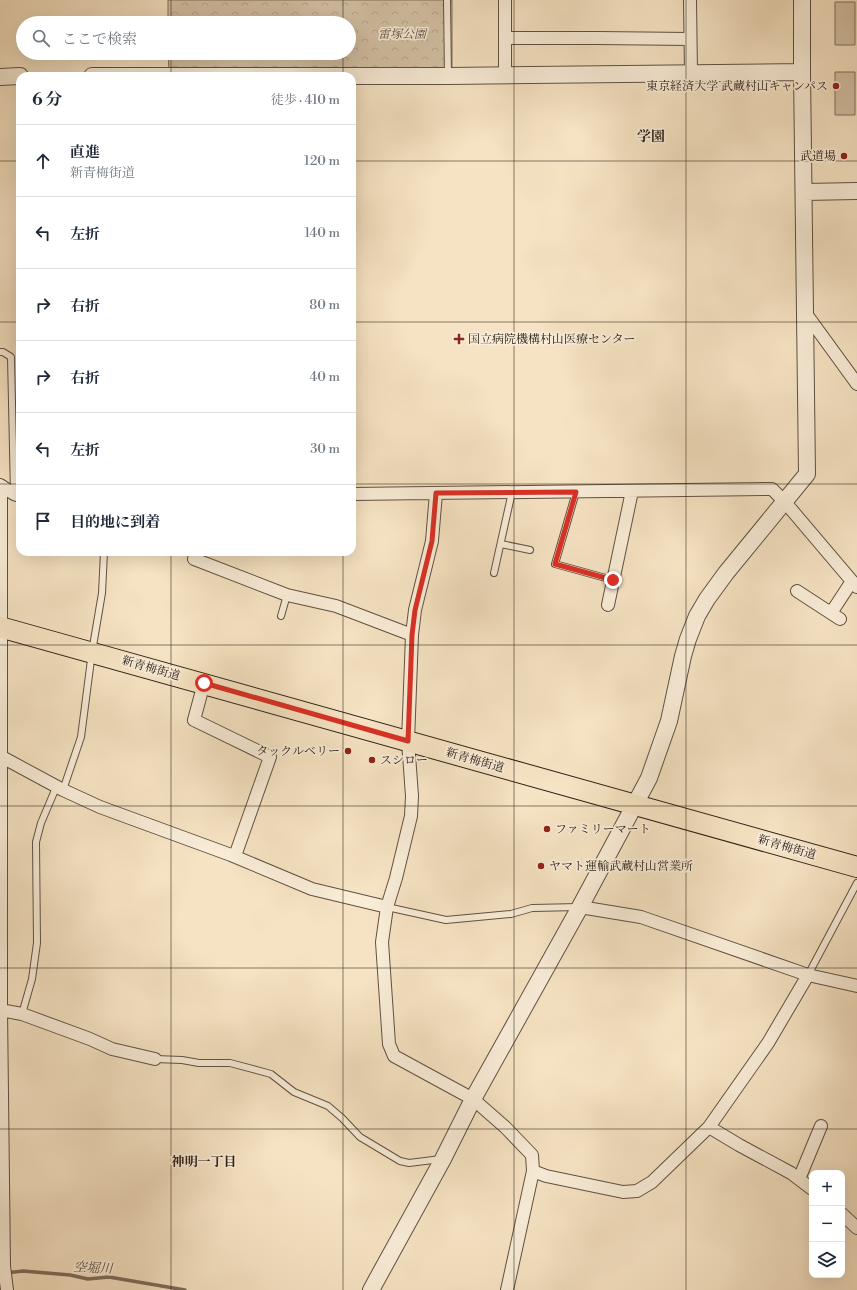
<!DOCTYPE html>
<html lang="ja">
<meta charset="utf-8">
<style>
:root{--surface:#fff;--page:#f2f2f3;--text:#1f2937;--muted:#747a83;--line:#e0e1e3}
body{margin:0;font-family:"Libre Bodoni","Noto Serif JP",serif;background:var(--page);color:var(--text)}
.controls{position:absolute;right:12px;bottom:12px;display:grid;overflow:hidden;border-radius:8px;box-shadow:0 4px 16px #0002}
.controls button{width:36px;height:36px;display:grid;place-items:center;padding:0;border:0;border-bottom:1px solid var(--line);background:var(--surface);color:var(--text);font:20px sans-serif}
.stop{position:absolute;width:12px;height:12px;margin:-9px;border:3px solid #d93025;border-radius:50%;background:#fff}
.stop.end{background:#d93025;border-color:#fff;box-shadow:0 1px 4px #0008}
.list{margin:0;padding:0;list-style:none}
h2{display:flex;justify-content:space-between;align-items:center;height:52px;margin:0;padding:0 16px;font-size:17px}
h2 small{font-size:13px;font-weight:400;color:var(--muted)}
.list li{display:grid;grid-template-columns:26px 1fr auto;gap:12px;align-items:center;box-sizing:border-box;height:72px;padding:0 16px;border-top:1px solid var(--line)}
.list b{display:block;font-size:15px;white-space:nowrap}
.list p{margin:0;font-size:13px;white-space:nowrap;color:var(--muted)}
.list em{font-size:13px;font-style:normal;color:var(--muted)}
.icon{flex:none;width:22px;height:22px;fill:none;stroke:currentColor;stroke-width:2;stroke-linecap:round;stroke-linejoin:round}
.map{position:relative;flex:none;width:857px;height:1290px;overflow:hidden}
.search{position:absolute;background:var(--surface);box-shadow:0 4px 16px #0002;left:16px;top:16px;width:340px;height:44px;display:flex;align-items:center;gap:10px;box-sizing:border-box;padding:0 14px;border-radius:22px;color:var(--muted);font-size:15px}
.panel{position:absolute;background:var(--surface);box-shadow:0 4px 16px #0002;left:16px;top:72px;width:340px;height:484px;border-radius:12px}
.map>svg:first-child{display:block}
.grass{fill:#d4c2a6;stroke:#81715f}
.forest{fill:url(#forest-crowns);stroke:#81715f}
.lines{fill:none;stroke-linecap:round;stroke-linejoin:round}
.stream{stroke:#7d6d5c;stroke-width:3.5}
.service-casing{stroke:#605143;stroke-width:8}
.minor-casing{stroke:#605143;stroke-width:14}
.tertiary-casing{stroke:#605143;stroke-width:18}
.primary-casing{stroke:#2e2018;stroke-width:22}
.service{stroke:#f9edd8;stroke-width:6}
.minor{stroke:#f9edd8;stroke-width:12}
.tertiary{stroke:#f9edd8;stroke-width:16}
.primary{stroke:#f6e3c3;stroke-width:20}
.route{stroke:#d93025;stroke-width:5}
.grid{fill:none;stroke:#2e2018;stroke-width:1;stroke-opacity:0.55}
.poi-dot{fill:#8f2418;stroke:#f9edd8;stroke-width:1.5}
.labels{text-anchor:middle;stroke-width:3.5;stroke-linejoin:round;paint-order:stroke}
.park-label{font-size:12px;font-style:italic;fill:#605143;stroke:#f9edd8}
.poi-label{font-size:12px;fill:#2e2018;stroke:#f9edd8;text-anchor:start}
.street-label{font-size:12px;fill:#2e2018;stroke:#f9edd8}
.neighbourhood-label{font-size:13px;font-weight:bold;fill:#2e2018;stroke:#f9edd8}
.water-label{font-size:13px;font-style:italic;fill:#5c4d40;stroke:#f9edd8}
.quarter-label{font-size:14px;font-weight:bold;fill:#2e2018;stroke:#f9edd8}
</style>
<div class="map">
<svg width="857" height="1290" viewBox="0 0 857 1290">
<defs>
<pattern id="forest-crowns" width="20" height="18" patternUnits="userSpaceOnUse"><rect width="20" height="18" fill="#d4c2a6"/><path d="M2 6a3 3 0 1 1 6 0M12 15a3 3 0 1 1 6 0" fill="none" stroke="#b6a68e"/></pattern>
</defs>
<rect width="100%" height="100%" fill="#f6e3c3"/>
<filter id="stains"><feTurbulence type="fractalNoise" baseFrequency=".005" numOctaves="4"/><feColorMatrix values="0 0 0 0 .2 0 0 0 0 .09 0 0 0 0 .02 0 0 0 .5 -.17"/></filter>
<radialGradient id="worn" r=".72"><stop offset=".6" stop-color="#630" stop-opacity="0"/><stop offset="1" stop-color="#630" stop-opacity=".3"/></radialGradient>
<path class="grass" d="M 835,2 L 855,2 L 855,45 L 835,45 Z
M 835,72 L 855,72 L 855,115 L 835,115 Z"/>
<path class="forest" d="M 168,0 L 452,0 L 452,68 L 169,71 L 168,53 L 349,53 L 349,23 L 168,23 Z"/>
<g class="lines">
<path class="stream" d="M 6,1273 L 23,1271 L 70,1275 L 88,1279 L 109,1277 L 185,1290"/>
<g class="service-casing">
<path id="service" d="M 447,0 L 448,76
M 0,352 L 3,352 L 11,357 L 14,494
M 576,492 L 555,564 L 613,580
M 501,544 L 530,550
M 494,573 L 512,492
M 281,616 L 287,595
M 387,907 L 446,920 L 511,914 L 532,908 L 579,907
M 808,975 L 857,883
M 22,1014 L 32,979 L 37,943 L 36,842 L 41,823 L 55,790 L 63,790 L 81,737 L 92,652 L 102,593 L 104,552
M 155,1059 L 182,1060 L 199,1063 L 230,1063 L 271,1074 L 294,1092 L 328,1106 L 342,1118 L 360,1137 L 400,1161 L 409,1163 L 441,1159"/>
</g>
<g class="minor-casing">
<path id="minor" d="M 690,0 L 691,73
M 505,38 L 597,38 L 690,39
M 505,75 L 505,0
M 804,311 L 857,384
M 0,485 L 14,494 L 20,496
M 1,486 L 1,1010 L 4,1266 L 7,1290
M 436,493 L 432,541 L 415,610 L 412,635 L 408,741 L 412,796 L 411,816 L 396,878 L 387,907 L 382,942 L 389,1044 L 394,1056 L 473,1099 L 505,1127 L 532,1155 L 533,1171 L 507,1290
M 352,494 L 772,489 L 784,501 L 857,587
M 194,559 L 287,595 L 336,606 L 412,635
M 797,591 L 840,619
M 608,605 L 632,491
M 831,613 L 852,581
M 204,683 L 194,720 L 270,757 L 235,856
M 0,756 L 63,790 L 100,807 L 231,855 L 312,889 L 387,907
M 580,907 L 641,917 L 808,975 L 857,986
M 0,1010 L 22,1014 L 90,1039 L 112,1049 L 155,1059
M 709,1127 L 739,1145 L 791,1173 L 812,1189
M 533,1171 L 546,1176 L 623,1192 L 637,1191 L 652,1182 L 709,1127 L 768,1043 L 808,975
M 799,1179 L 821,1126
M 842,1214 L 857,1228"/>
</g>
<g class="tertiary-casing">
<path id="tertiary" d="M 92,76 L 448,76 L 802,72
M 0,77 L 20,76
M 804,192 L 857,191
M 371,1290 L 443,1159 L 473,1099 L 580,907 L 649,778 L 669,721 L 683,656 L 688,639 L 697,616 L 707,599 L 726,573 L 807,474 L 802,72 L 802,0"/>
</g>
<g class="primary-casing">
<path id="primary" d="M 0,627 L 857,867"/>
</g>
<use href="#service" class="service"/>
<use href="#minor" class="minor"/>
<use href="#tertiary" class="tertiary"/>
<use href="#primary" class="primary"/>
</g>
<g class="lines">
<path class="route" d="M 204,683 L 408,741 L 412,635 L 415,610 L 432,541 L 436,493 L 576,492 L 555,564 L 613,580"/>
</g>
<path class="grid" d="M 171,0 L 171,23M 343,0 L 343,23M 514,0 L 514,1290M 686,0 L 686,1290M 171,53 L 171,76M 343,53 L 343,76M 0,161 L 20,161M 352,161 L 857,161M 0,322 L 20,322M 352,322 L 857,322M 0,484 L 20,484M 352,484 L 857,484M 171,552 L 171,1290M 343,552 L 343,1290M 0,645 L 857,645M 0,806 L 857,806M 0,968 L 857,968M 0,1129 L 857,1129"/>
<g class="poi-dot">
<circle cx="836" cy="86" r="4"/>
<circle cx="844" cy="156" r="4"/>
<path d="M457 333h4v4h4v4h-4v4h-4v-4h-4v-4h4z"/>
<circle cx="348" cy="751" r="4"/>
<circle cx="372" cy="760" r="4"/>
<circle cx="547" cy="829" r="4"/>
<circle cx="541" cy="866" r="4"/>
</g>
<g class="labels">
<g class="park-label">
<text x="402" y="38">雷塚公園</text>
</g>
<g class="poi-label">
<text x="828" y="90" text-anchor="end">東京経済大学 武蔵村山キャンパス</text>
<text x="836" y="160" text-anchor="end">武道場</text>
<text x="468" y="343">国立病院機構村山医療センター</text>
<text x="340" y="755" text-anchor="end">タックルベリー</text>
<text x="380" y="764">スシロー</text>
<text x="555" y="833">ファミリーマート</text>
<text x="549" y="870">ヤマト運輸武蔵村山営業所</text>
</g>
<g class="street-label">
<text transform="translate(151 668) rotate(16)" y="4">新青梅街道</text>
<text transform="translate(475 760) rotate(16)" y="4">新青梅街道</text>
<text transform="translate(787 847) rotate(16)" y="4">新青梅街道</text>
</g>
<g class="neighbourhood-label">
<text x="204" y="1166">神明一丁目</text>
</g>
<g class="water-label">
<text transform="translate(93 1267) rotate(3)" y="5">空堀川</text>
</g>
<g class="quarter-label">
<text x="651" y="141">学園</text>
</g>
</g>
<rect width="100%" height="100%" filter="url(#stains)"/>
<rect width="100%" height="100%" fill="url(#worn)"/>
</svg>
<div class="controls">
<button>+</button>
<button>−</button>
<button><svg class="icon" aria-label="layers" viewBox="0 0 24 24"><path d="M12 4l9 5-9 5-9-5zM3 14l9 5 9-5"/></svg></button>
</div>
<div class="stop" style="left:204px;top:683px"></div>
<div class="stop end" style="left:613px;top:580px"></div>
<div class="search"><svg class="icon" aria-label="search" viewBox="0 0 24 24"><circle cx="10" cy="10" r="6"/><path d="M15 15l6 6"/></svg>ここで検索</div>
<section class="panel">
<h2>6 分<small>徒歩 · 410 m</small></h2>
<ul class="list">
<li><svg class="icon" aria-label="ahead" viewBox="0 0 24 24"><path d="M12 20V5M6 11l6-6 6 6"/></svg><div><b>直進</b><p>新青梅街道</p></div><em>120 m</em></li>
<li><svg class="icon" aria-label="left" viewBox="0 0 24 24"><path d="M17 20v-9H6M10 6l-5 5 5 5"/></svg><div><b>左折</b></div><em>140 m</em></li>
<li><svg class="icon" aria-label="right" viewBox="0 0 24 24"><path d="M7 20v-9h11M14 6l5 5-5 5"/></svg><div><b>右折</b></div><em>80 m</em></li>
<li><svg class="icon" aria-label="right" viewBox="0 0 24 24"><path d="M7 20v-9h11M14 6l5 5-5 5"/></svg><div><b>右折</b></div><em>40 m</em></li>
<li><svg class="icon" aria-label="left" viewBox="0 0 24 24"><path d="M17 20v-9H6M10 6l-5 5 5 5"/></svg><div><b>左折</b></div><em>30 m</em></li>
<li><svg class="icon" aria-label="arrive" viewBox="0 0 24 24"><path d="M6 21V4h12l-3 4 3 4H6"/></svg><div><b>目的地に到着</b></div></li>
</ul>
</section>
</div>
